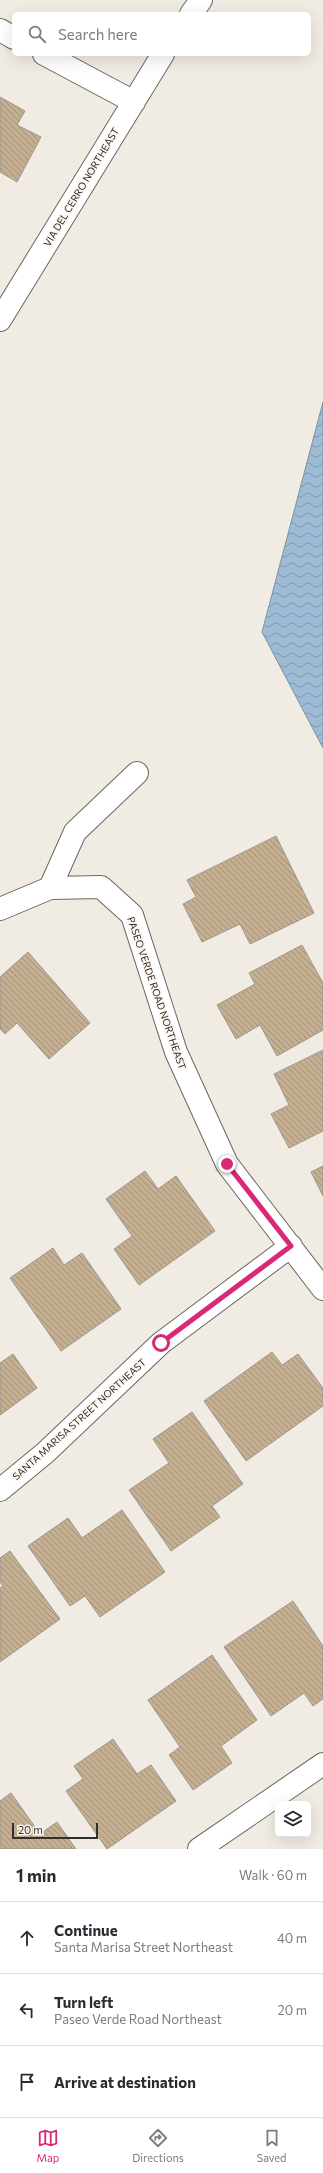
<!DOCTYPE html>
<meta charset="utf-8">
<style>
:root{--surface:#fff;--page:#f2f2f3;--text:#2b2b33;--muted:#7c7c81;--line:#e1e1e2;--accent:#db2777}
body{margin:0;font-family:Commissioner,sans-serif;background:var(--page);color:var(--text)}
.controls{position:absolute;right:12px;bottom:12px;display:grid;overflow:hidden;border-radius:6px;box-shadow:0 4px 16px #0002}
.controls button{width:36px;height:36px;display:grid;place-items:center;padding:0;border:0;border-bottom:1px solid var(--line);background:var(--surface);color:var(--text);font:20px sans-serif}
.scale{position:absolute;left:12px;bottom:10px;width:86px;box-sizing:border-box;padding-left:4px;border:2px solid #312e2c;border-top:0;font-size:11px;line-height:14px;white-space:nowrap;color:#312e2c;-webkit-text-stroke:3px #fef8f0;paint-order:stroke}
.stop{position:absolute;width:12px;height:12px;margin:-9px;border:3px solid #db2777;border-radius:50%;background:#fff}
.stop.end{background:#db2777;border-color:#fff;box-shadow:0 1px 4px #0008}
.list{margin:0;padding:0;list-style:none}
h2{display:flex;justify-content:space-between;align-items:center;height:52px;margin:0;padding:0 16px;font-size:17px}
h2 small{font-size:13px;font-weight:400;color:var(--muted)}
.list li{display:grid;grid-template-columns:26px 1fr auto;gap:12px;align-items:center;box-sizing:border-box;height:72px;padding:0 16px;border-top:1px solid var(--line)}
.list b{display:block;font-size:15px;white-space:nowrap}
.list p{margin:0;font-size:13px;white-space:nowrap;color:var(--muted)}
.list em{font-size:13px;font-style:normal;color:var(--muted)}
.icon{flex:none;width:22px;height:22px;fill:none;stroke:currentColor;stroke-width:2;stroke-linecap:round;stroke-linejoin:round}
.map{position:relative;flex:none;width:323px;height:1849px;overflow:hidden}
.search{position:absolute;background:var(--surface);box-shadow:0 4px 16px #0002;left:12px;right:12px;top:12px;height:44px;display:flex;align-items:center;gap:10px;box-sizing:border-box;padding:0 14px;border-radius:6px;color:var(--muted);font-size:15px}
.sheet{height:268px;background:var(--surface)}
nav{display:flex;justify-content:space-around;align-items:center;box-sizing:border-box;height:56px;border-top:1px solid var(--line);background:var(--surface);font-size:11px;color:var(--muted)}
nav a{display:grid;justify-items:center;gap:2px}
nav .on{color:var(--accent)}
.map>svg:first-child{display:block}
.water{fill:url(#water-waves);stroke:#7d91a2}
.building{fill:url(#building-back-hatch);stroke:#9d9891}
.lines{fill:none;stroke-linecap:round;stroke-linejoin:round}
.minor-casing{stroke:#6c6760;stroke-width:24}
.minor{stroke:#fff;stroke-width:22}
.route{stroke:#db2777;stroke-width:5}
.labels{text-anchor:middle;stroke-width:4;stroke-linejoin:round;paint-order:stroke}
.street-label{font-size:10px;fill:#312e2c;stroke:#fef8f0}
</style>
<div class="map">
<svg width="323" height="1849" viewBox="0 0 323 1849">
<defs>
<pattern id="water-waves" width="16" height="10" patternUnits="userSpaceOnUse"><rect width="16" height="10" fill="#9dbbd5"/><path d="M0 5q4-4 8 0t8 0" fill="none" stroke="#8198ad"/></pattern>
<pattern id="building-back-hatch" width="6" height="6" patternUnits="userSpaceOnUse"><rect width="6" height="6" fill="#c6af90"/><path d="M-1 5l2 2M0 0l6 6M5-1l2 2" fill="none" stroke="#a18f76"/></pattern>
</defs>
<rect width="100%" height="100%" fill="#f0ebe3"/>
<path class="water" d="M 323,402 L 323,748 L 262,632 Z"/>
<path class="building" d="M 0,97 L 25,111 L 17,125 L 41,137 L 17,182 L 0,172 Z
M 276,836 L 314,913 L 250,944 L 240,924 L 202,942 L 183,904 L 196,897 L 187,880 Z
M 302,945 L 323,983 L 323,1030 L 277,1056 L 260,1025 L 236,1039 L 217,1005 L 255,984 L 249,973 Z
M 28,952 L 90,1023 L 49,1059 L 17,1023 L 5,1034 L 0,1029 L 0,977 Z
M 323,1050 L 323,1131 L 289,1148 L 271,1114 L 289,1105 L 274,1074 Z
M 323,1166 L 323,1196 L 311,1172 Z
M 145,1171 L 158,1189 L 176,1176 L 215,1231 L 139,1285 L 114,1249 L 132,1236 L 106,1199 Z
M 53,1248 L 64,1265 L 82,1253 L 121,1309 L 61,1351 L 10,1278 Z
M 272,1352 L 282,1365 L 298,1354 L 323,1388 L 323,1406 L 246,1461 L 204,1401 Z
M 13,1354 L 37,1388 L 0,1415 L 0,1363 Z
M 192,1412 L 243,1484 L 212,1506 L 220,1517 L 171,1551 L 129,1490 L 169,1463 L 153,1439 Z
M 122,1510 L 165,1572 L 100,1617 L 85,1596 L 70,1606 L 28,1546 L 68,1518 L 82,1538 Z
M 10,1551 L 60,1619 L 0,1662 L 0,1588 L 3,1586 L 0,1582 L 0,1558 Z
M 293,1601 L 323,1646 L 323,1699 L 313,1706 L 304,1693 L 271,1716 L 224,1647 Z
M 212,1655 L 257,1720 L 221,1746 L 232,1763 L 193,1790 L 169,1755 L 180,1747 L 148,1700 Z
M 113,1739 L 137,1774 L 151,1765 L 176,1801 L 107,1849 L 66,1791 L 83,1779 L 74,1766 Z
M 11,1793 L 40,1834 L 57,1822 L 76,1849 L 0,1849 L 0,1801 Z"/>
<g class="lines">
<g class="minor-casing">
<path id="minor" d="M 191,14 L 201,0
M 0,30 L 14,38
M 44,54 L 134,102
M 0,320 L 163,54
M 50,888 L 101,887 L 132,915 L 176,1052 L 227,1164 L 323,1289
M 0,909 L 50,888 L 75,832 L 137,773
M 0,1490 L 45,1453 L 161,1343 L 291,1246
M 199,1849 L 323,1764"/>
</g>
<use href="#minor" class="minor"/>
</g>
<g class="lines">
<path class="route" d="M 161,1343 L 291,1246 L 227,1164"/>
</g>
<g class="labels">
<g class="street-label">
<text transform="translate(81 187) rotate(-59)" y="4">VIA DEL CERRO NORTHEAST</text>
<text transform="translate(157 993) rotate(71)" y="4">PASEO VERDE ROAD NORTHEAST</text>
<text transform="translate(79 1419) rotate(-42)" y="4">SANTA MARISA STREET NORTHEAST</text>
</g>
</g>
</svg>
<div class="controls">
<button><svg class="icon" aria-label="layers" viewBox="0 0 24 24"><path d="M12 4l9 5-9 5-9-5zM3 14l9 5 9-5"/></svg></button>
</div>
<div class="scale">20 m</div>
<div class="stop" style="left:161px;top:1343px"></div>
<div class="stop end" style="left:227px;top:1164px"></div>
<div class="search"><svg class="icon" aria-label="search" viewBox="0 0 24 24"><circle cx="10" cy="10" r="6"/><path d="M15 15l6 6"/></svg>Search here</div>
</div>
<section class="sheet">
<h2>1 min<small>Walk · 60 m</small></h2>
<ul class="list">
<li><svg class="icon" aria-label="ahead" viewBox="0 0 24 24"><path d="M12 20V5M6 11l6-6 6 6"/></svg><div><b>Continue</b><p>Santa Marisa Street Northeast</p></div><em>40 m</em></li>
<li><svg class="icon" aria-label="left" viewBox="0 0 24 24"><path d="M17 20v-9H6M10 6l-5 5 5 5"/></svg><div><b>Turn left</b><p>Paseo Verde Road Northeast</p></div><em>20 m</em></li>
<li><svg class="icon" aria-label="arrive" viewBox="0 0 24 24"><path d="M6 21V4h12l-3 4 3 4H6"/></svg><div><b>Arrive at destination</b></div></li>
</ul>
</section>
<nav>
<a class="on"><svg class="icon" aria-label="map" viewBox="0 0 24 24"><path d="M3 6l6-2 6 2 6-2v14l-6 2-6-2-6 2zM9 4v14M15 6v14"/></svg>Map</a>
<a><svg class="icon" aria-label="directions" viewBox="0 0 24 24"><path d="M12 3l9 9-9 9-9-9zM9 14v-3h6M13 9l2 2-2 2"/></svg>Directions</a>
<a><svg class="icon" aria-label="saved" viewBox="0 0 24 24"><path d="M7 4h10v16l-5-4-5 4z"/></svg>Saved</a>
</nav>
